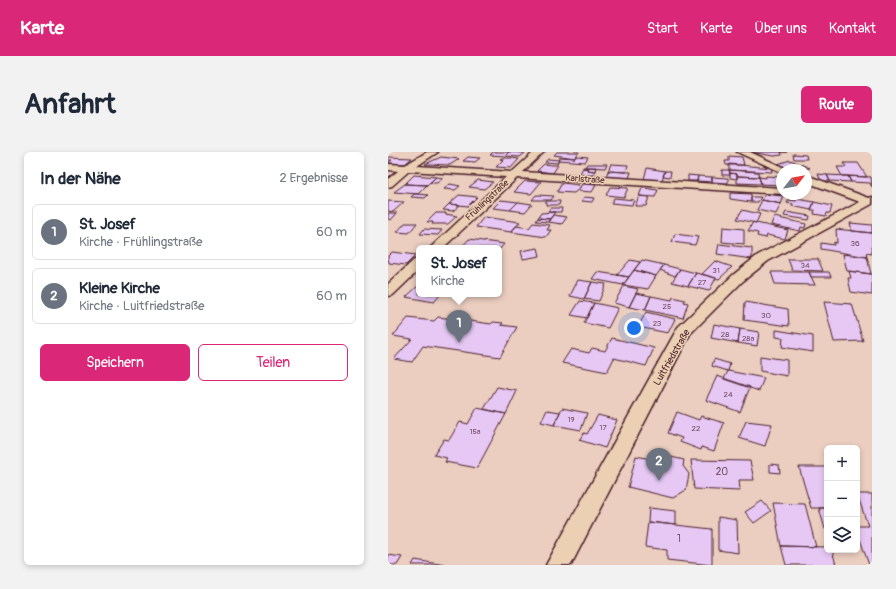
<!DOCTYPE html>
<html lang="de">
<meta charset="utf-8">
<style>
:root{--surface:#fff;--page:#f2f2f3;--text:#1f2937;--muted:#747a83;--line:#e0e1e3;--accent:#db2777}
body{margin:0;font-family:Pangolin,sans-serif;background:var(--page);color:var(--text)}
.controls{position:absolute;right:12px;bottom:12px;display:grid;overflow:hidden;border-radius:6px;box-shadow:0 2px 6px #0003}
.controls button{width:36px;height:36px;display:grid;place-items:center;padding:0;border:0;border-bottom:1px solid var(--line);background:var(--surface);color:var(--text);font:20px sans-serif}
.compass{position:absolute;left:388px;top:12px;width:36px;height:36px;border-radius:50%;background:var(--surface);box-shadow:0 2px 6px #0003;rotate:59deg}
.you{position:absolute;left:246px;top:176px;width:14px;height:14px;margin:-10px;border:3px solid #fff;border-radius:50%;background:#1a73e8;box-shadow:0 0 0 6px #1a73e833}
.badge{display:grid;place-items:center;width:26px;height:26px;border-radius:50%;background:var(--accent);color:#fff;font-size:13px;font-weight:700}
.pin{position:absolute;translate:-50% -33px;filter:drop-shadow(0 1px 2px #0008)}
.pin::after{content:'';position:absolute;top:21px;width:14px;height:12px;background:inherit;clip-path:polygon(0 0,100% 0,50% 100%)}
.popup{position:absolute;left:28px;top:93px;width:86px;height:52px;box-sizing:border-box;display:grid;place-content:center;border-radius:6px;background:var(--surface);filter:drop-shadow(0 1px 3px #0005);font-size:13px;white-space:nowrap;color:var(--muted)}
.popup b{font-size:15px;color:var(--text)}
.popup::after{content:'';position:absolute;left:50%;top:100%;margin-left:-8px;border:8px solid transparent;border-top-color:var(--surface)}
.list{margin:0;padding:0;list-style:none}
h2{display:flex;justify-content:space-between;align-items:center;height:52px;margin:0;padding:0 16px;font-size:17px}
h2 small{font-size:13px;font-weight:400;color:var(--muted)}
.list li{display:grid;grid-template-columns:26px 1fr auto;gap:12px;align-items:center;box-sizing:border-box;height:56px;margin:0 8px 8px;padding:0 8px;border:1px solid var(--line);border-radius:6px}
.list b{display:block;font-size:15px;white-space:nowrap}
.list p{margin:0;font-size:13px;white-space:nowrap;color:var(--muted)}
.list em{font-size:13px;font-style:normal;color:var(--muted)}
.actions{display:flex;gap:8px;padding:12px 16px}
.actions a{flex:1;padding:9px 0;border:1px solid var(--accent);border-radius:6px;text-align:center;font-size:14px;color:var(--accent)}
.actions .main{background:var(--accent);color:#fff}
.icon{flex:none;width:22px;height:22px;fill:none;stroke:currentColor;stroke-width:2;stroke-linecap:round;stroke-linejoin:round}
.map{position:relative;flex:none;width:484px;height:413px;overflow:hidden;border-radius:6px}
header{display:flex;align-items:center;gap:24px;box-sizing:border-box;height:56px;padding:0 20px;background:var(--accent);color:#fff}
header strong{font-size:19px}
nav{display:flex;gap:22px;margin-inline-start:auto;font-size:14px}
.intro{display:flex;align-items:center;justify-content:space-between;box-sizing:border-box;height:96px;padding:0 24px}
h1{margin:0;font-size:28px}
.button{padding:10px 18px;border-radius:6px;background:var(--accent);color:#fff;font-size:14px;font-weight:700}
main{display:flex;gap:24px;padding:0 24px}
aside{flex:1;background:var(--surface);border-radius:6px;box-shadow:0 2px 6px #0003}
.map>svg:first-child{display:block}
.building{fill:#e7c8f5;stroke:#4a1f2b}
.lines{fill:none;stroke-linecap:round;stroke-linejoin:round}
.street-casing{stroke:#4a1f2b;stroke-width:3}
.street{fill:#ecd0b3;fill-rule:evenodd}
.labels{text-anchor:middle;stroke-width:3;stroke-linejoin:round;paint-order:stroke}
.number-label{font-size:8px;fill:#71495e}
.far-street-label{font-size:9px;fill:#4a1f2b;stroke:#ecd0b3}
.street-label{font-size:10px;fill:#4a1f2b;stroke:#ecd0b3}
.near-number-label{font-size:10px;fill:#71495e}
</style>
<header>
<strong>Karte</strong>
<nav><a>Start</a><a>Karte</a><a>Über uns</a><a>Kontakt</a></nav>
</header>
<div class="intro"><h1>Anfahrt</h1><a class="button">Route</a></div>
<main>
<aside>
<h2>In der Nähe<small>2 Ergebnisse</small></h2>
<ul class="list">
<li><span class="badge" style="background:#6b7280">1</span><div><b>St. Josef</b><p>Kirche · Frühlingstraße</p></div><em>60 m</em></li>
<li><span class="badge" style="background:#6b7280">2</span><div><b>Kleine Kirche</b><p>Kirche · Luitfriedstraße</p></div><em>60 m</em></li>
</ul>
<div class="actions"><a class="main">Speichern</a><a>Teilen</a></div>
</aside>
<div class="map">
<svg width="484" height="413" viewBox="0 0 484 413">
<rect width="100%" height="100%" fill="#ebcec0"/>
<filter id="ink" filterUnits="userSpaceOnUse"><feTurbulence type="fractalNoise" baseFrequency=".025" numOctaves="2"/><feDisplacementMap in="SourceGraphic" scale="8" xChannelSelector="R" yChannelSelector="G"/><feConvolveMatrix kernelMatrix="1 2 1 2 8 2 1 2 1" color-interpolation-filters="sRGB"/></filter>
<g filter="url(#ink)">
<path class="building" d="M 105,0 L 121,0 L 117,4 L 102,3 Z
M 121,0 L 137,1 L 132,5 L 117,4 Z
M 169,0 L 191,0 L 187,6 L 166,3 Z
M 361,0 L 399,0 L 393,0 L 394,3 L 386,4 Z
M 405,2 L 418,3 L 419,7 L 406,7 Z
M 188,4 L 200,5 L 197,10 L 170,8 L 172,5 L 187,6 Z
M 341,4 L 354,5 L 356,13 L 338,13 L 337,9 L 341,9 Z
M 0,5 L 1,5 L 24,6 L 17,12 L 0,11 L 4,8 L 0,8 Z
M 53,5 L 71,7 L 62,13 L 37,12 Z
M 80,5 L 92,6 L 87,10 L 75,9 Z
M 114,6 L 123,6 L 131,7 L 123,16 L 108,15 L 115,8 L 112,7 Z
M 160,7 L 170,8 L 171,8 L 169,11 L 157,10 Z
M 402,8 L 422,16 L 404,18 L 390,12 Z
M 456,11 L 470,11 L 479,25 L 454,24 L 449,15 L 458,15 Z
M 156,12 L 163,13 L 170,13 L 165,21 L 149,19 Z
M 199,12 L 219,12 L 217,16 L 197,15 Z
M 223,12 L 240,13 L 238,20 L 220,19 Z
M 341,12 L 383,16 L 384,20 L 341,18 Z
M 195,15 L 208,15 L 207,19 L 199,18 L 200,17 L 195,16 Z
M 195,16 L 200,17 L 199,18 L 207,19 L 204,24 L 191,23 Z
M 259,16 L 277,19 L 274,28 L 256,27 Z
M 334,18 L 341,18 L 342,23 L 334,23 Z
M 341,18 L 370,20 L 371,25 L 349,24 L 349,22 L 342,21 Z
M 220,19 L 238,20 L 243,20 L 241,26 L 218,25 Z
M 277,19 L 283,19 L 282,25 L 275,24 Z
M 342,21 L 349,22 L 349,27 L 342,26 Z
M 430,22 L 439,23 L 442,29 L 433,29 Z
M 26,23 L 48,25 L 39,33 L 17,32 Z
M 300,23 L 310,24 L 309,29 L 300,29 Z
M 439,23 L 460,24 L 463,30 L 442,29 Z
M 310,24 L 324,25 L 324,30 L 309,29 Z
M 349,24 L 371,25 L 373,32 L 349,31 Z
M 378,24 L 394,25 L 394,33 L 373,32 L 371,25 L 378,26 Z
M 460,24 L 483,25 L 484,35 L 482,31 L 463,30 Z
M 48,25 L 55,26 L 49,31 L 42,31 Z
M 324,25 L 340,26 L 340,31 L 324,30 Z
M 90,28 L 105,30 L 96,37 L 81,35 Z
M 137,29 L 153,30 L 143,42 L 126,40 Z
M 174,31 L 191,33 L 189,35 L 192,36 L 186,41 L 169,40 Z
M 17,32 L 39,33 L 30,42 L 6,40 Z
M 62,32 L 72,34 L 67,38 L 56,37 Z
M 194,32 L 208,33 L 204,40 L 190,39 Z
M 222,35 L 240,36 L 236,45 L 218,43 Z
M 254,36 L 270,38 L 267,45 L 251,44 Z
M 342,41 L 363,42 L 363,50 L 342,47 Z
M 26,42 L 30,42 L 40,43 L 37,46 L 23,45 Z
M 377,42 L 385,43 L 396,44 L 393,52 L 374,48 Z
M 71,43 L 89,45 L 80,54 L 61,52 Z
M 148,43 L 166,44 L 163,48 L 144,48 Z
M 251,44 L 261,45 L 258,54 L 247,54 Z
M 196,45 L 206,46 L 204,50 L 194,49 Z
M 363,45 L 373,45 L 370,50 L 363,50 Z
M 226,46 L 246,48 L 244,53 L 223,51 Z
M 409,47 L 426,50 L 423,58 L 404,54 L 405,52 L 399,51 L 401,48 L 408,49 Z
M 113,48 L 130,50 L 122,58 L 105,56 Z
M 374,48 L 393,52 L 388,62 L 369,58 Z
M 0,49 L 16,50 L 5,60 L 0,59 Z
M 158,49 L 172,49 L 171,53 L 158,53 Z
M 130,50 L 144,52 L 137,60 L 122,58 Z
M 426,50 L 444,54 L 442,61 L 439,61 L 438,64 L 426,62 L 427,58 L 423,58 Z
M 61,52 L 72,53 L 65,59 L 55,58 Z
M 162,56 L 174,56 L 173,60 L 160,60 Z
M 354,58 L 372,62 L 368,71 L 349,67 Z
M 167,60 L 162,67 L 150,66 L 153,61 Z
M 398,60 L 422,64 L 421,68 L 396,64 Z
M 0,61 L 9,61 L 3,68 L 0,67 Z
M 48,61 L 58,61 L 57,62 L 69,64 L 60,72 L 44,72 L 45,70 L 39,70 Z
M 165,63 L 179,65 L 174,72 L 160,70 Z
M 96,65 L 132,70 L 123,80 L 88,75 Z
M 386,65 L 418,72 L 417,76 L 413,75 L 412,79 L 383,73 Z
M 150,66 L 162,67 L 160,70 L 148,69 Z
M 365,70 L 368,71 L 400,78 L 397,87 L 379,83 L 378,86 L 369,84 L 370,81 L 360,79 Z
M 17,71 L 29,71 L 21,81 L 9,80 Z
M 145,71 L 162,73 L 159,78 L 163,78 L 158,85 L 123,80 L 128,74 L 141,76 Z
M 462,71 L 484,73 L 484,81 L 464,79 Z
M 335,75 L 356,77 L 356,92 L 334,90 Z
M 36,77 L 54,78 L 50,83 L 32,82 Z
M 448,77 L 484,81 L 484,102 L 478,101 L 479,105 L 433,97 L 433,91 L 446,93 L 446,90 L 449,91 Z
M 287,82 L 310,85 L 307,93 L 284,90 Z
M 81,87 L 116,92 L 111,98 L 111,96 L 73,96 Z
M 331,92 L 364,96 L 364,107 L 329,102 Z
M 150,96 L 152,104 L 135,107 L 133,99 Z
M 4,100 L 28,103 L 18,113 L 1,111 L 0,104 Z
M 455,102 L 479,105 L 483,122 L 459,119 Z
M 400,107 L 430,107 L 435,119 L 404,118 Z
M 242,108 L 252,110 L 241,125 L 229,123 Z
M 254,108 L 276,113 L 268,124 L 246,118 Z
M 327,109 L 344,115 L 331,127 L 314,122 Z
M 276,113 L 292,117 L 287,124 L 272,118 Z
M 292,117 L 308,121 L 300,134 L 284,130 Z
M 246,118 L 268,124 L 260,137 L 235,133 Z
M 461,119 L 484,122 L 484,143 L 463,140 L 460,126 L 463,126 Z
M 209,120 L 229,123 L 241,125 L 235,133 L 204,127 Z
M 383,120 L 421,120 L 427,133 L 387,132 Z
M 421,120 L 441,120 L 443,125 L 423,125 Z
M 308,121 L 328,126 L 321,139 L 300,134 Z
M 190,128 L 204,130 L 196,147 L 182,144 Z
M 204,130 L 218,132 L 211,149 L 196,147 Z
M 31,133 L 31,142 L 53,142 L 46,150 L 18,145 Z
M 236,134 L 250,137 L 241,155 L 226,151 Z
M 248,141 L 263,144 L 257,158 L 241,155 Z
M 263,144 L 284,148 L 285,145 L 297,148 L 296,150 L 300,151 L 295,166 L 257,158 Z
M 192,149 L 206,151 L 199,166 L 183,163 Z
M 357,150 L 400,157 L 401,174 L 356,168 Z
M 436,150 L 464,152 L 475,189 L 446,190 Z
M 206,151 L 230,156 L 220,176 L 196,171 Z
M 258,160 L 287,167 L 280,181 L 250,175 Z
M 50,165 L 65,167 L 66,165 L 76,166 L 75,168 L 103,172 L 105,170 L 115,171 L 113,173 L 129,175 L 112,205 L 35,194 L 24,210 L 6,207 L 24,187 L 5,184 L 20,166 L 46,169 Z
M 326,172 L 352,177 L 350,191 L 323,186 Z
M 352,177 L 371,180 L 369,194 L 350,191 Z
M 388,178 L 425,184 L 425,200 L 394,195 L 395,186 L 388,185 Z
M 224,186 L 266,196 L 258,214 L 226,206 L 219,220 L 174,211 L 183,197 L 201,201 L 204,196 L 217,199 Z
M 372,204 L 399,208 L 399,224 L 372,219 Z
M 326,207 L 342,212 L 340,219 L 324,214 Z
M 340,219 L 376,226 L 371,239 L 336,227 Z
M 329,224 L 362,235 L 352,260 L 318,248 Z
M 109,235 L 129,239 L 118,262 L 96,257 Z
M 89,256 L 118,262 L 89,316 L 57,310 L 59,306 L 46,303 L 56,287 L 61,288 L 72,270 L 80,272 Z
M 174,256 L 199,261 L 193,278 L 166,273 Z
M 159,258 L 172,260 L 166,273 L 153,270 Z
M 289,260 L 311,268 L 313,264 L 336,271 L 326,299 L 314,295 L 313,298 L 292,290 L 294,286 L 280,281 Z
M 210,263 L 229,268 L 217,296 L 191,288 L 196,281 L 199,282 Z
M 358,269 L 384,272 L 377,294 L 351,286 Z
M 248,304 L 282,311 L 283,305 L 296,308 L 295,314 L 301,322 L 298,338 L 285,346 L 240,335 Z
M 303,308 L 362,309 L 366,328 L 351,328 L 352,339 L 306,337 Z
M 382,312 L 391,313 L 392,321 L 382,320 Z
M 411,315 L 439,315 L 439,356 L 423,356 Z
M 469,342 L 484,342 L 484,413 L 481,413 L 469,379 L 469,374 L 480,374 Z
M 374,349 L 383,359 L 366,371 L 357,360 Z
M 385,351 L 417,352 L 428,395 L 393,394 Z
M 261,356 L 288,359 L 288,373 L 260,370 Z
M 431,356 L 439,356 L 439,377 L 437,377 Z
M 330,365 L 349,368 L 350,401 L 330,398 Z
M 260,370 L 324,377 L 324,413 L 279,408 L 279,398 L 257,395 Z
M 393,394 L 439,395 L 439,398 L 444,398 L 448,413 L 398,413 Z
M 0,403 L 14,405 L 9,413 L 0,413 Z
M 27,408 L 57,413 L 24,413 Z"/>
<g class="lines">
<g class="street-casing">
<path id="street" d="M 39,0 L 50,0 L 29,14 L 124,20 L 146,0 L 156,0 L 135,20 L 394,36 L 395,42 L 129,26 L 55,96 L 42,96 L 118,25 L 21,19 L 4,34 L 0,35 L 0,27 L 10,19 L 0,18 L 0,12 L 17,13 Z
M 349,0 L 362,0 L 401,18 L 394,18 L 394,20 L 393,20 Z
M 418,23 L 481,46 L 484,45 L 484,52 L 380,109 L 355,129 L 302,182 L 183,413 L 158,413 L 290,175 L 345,123 L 370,103 L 472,50 L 418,30 Z
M 31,107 L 31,118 L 5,143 L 0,144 L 0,132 L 26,108 Z"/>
</g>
<use href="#street" class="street"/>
</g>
</g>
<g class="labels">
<g class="number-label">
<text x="467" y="94">36</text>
<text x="417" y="116">34</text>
<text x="328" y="121">31</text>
<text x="314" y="133">27</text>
<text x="279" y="157">25</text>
<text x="378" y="166">30</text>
<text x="269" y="174">23</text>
<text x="337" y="185">28</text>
<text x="360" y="189">28a</text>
<text x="340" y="245">24</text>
<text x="183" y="270">19</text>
<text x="215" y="278">17</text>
<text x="308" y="279">22</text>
<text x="87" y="282">15a</text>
</g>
<g class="far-street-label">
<text transform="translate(197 27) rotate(4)" y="3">Karlstraße</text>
<text transform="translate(99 48) rotate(-43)" y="3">Frühlingstraße</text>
</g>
<g class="street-label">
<text transform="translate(283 205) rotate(-60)" y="4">Luitfriedstraße</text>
</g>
<g class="near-number-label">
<text x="334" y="323">20</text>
<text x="291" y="390">1</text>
</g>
</g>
</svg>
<div class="controls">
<button>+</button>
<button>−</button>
<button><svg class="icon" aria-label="layers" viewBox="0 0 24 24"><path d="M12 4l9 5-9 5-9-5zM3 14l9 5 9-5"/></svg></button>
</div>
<svg class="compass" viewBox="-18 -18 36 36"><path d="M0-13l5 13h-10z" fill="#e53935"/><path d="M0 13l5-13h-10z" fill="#747a83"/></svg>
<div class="you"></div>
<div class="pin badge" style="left:71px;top:191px;background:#6b7280">1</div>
<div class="popup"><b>St. Josef</b>Kirche</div>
<div class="pin badge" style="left:271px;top:329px;background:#6b7280">2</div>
</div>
</main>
